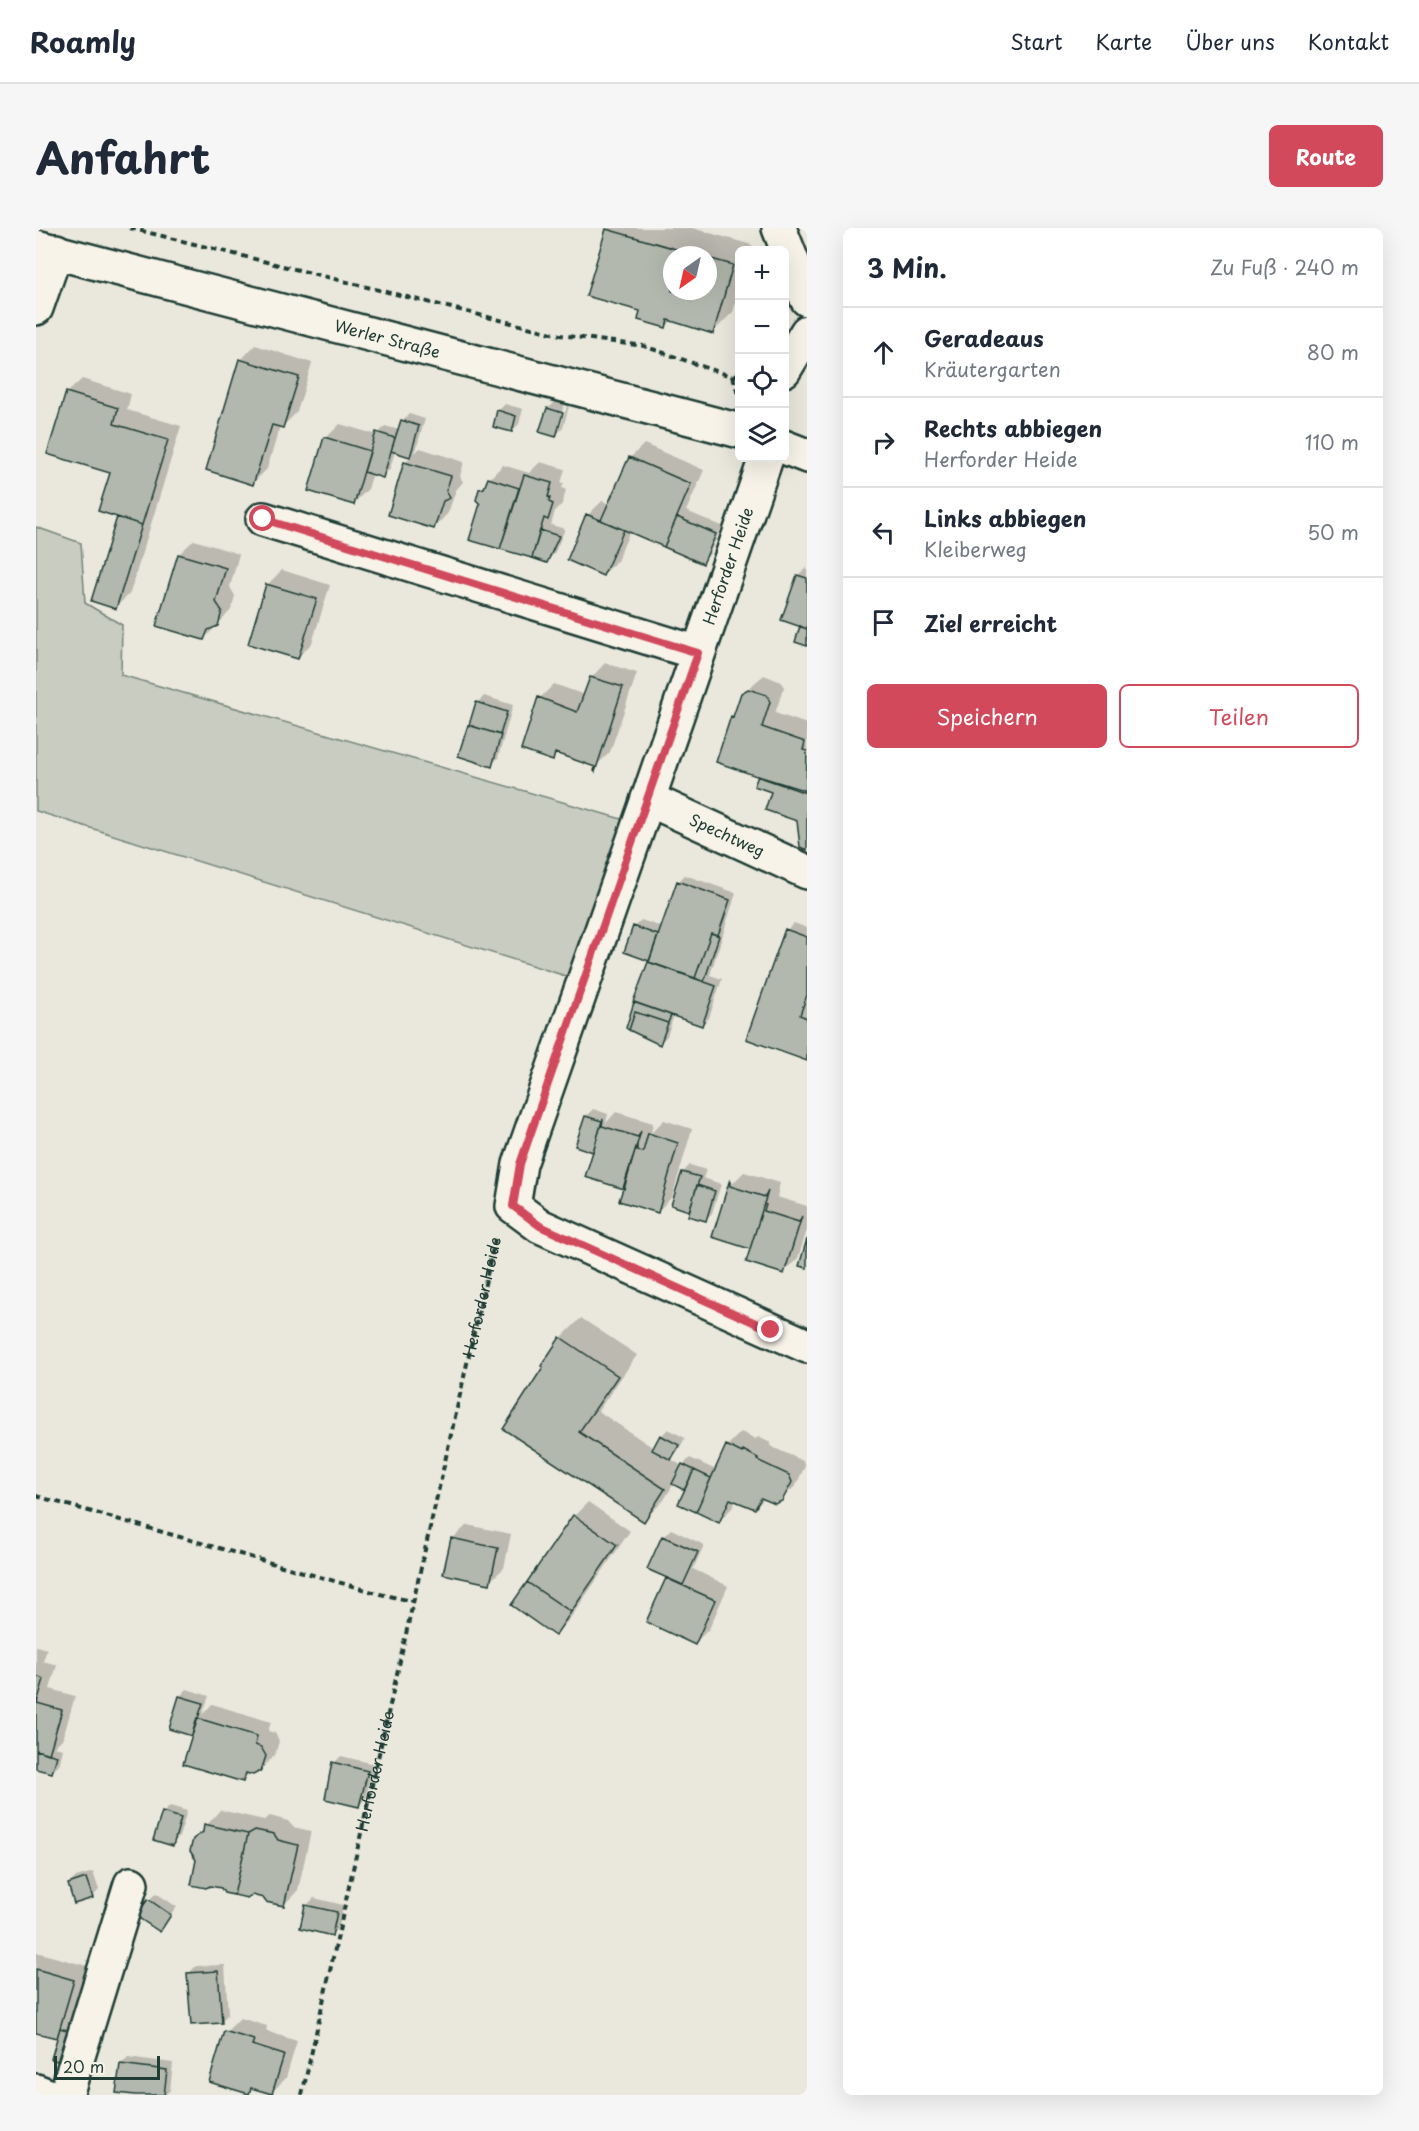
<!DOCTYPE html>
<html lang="de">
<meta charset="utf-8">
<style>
:root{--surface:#fff;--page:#f6f6f7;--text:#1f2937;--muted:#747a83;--line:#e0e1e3;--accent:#d1495b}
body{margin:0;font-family:"Playpen Sans",sans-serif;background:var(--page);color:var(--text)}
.controls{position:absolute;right:18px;top:18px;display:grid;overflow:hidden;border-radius:9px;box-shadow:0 6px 24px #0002}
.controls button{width:54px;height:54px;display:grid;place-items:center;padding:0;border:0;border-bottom:2px solid var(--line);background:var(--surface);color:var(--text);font:30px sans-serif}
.compass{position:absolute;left:627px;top:18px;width:54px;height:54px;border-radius:50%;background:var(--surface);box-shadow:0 6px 24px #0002;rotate:214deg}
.scale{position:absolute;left:18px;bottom:15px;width:106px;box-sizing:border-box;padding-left:6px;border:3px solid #1f3d34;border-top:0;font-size:16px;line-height:21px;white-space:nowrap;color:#1f3d34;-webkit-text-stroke:4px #f7f3e8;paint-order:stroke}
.stop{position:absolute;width:18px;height:18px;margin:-14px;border:4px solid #d1495b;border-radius:50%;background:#fff}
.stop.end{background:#d1495b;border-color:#fff;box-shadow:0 2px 6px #0008}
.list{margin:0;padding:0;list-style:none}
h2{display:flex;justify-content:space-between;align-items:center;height:78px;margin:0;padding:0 24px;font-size:26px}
h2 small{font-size:20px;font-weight:400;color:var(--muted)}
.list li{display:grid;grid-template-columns:39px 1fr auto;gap:18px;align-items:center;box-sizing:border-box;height:90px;padding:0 24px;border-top:2px solid var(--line)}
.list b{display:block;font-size:22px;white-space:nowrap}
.list p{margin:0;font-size:20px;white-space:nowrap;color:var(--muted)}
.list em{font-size:20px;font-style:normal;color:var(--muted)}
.actions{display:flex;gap:12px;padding:18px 24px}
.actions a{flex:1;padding:14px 0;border:2px solid var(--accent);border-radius:9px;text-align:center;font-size:21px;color:var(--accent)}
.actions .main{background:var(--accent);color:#fff}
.icon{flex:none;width:33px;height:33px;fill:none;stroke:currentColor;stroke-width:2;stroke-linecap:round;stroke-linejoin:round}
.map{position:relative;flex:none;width:771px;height:1867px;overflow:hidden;border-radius:9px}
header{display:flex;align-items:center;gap:36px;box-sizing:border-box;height:84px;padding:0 30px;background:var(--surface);border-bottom:2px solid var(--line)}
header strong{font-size:28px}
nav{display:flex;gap:33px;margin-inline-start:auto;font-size:21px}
.intro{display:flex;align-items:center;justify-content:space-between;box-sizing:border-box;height:144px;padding:0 36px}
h1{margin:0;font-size:42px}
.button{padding:15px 27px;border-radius:9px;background:var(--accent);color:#fff;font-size:21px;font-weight:700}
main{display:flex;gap:36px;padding:0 36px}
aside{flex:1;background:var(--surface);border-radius:9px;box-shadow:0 6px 24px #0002}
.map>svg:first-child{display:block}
.green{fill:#c8ccc1;stroke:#74847a;stroke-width:1.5}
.shadow{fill:#0003;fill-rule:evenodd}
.building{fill:#b2b8ae;stroke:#1f3d34;stroke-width:1.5}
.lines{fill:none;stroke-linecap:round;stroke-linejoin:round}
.minor-casing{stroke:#1f3d34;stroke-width:38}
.major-casing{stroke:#1f3d34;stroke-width:38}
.path{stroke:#1f3d34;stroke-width:4;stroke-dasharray:6 4.5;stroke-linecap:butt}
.minor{stroke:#f7f3e8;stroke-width:33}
.major{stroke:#f7f3e8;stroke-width:33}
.route{stroke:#d1495b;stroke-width:8}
.labels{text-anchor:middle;stroke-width:6;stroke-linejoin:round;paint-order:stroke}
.street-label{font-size:16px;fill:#1f3d34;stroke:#f7f3e8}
</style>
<header>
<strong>Roamly</strong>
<nav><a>Start</a><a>Karte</a><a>Über uns</a><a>Kontakt</a></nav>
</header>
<div class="intro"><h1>Anfahrt</h1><a class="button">Route</a></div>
<main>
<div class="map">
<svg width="771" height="1867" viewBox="0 0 771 1867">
<rect width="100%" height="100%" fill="#eae8dd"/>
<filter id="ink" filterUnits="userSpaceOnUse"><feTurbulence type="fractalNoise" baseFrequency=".0167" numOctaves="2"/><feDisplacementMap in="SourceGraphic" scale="12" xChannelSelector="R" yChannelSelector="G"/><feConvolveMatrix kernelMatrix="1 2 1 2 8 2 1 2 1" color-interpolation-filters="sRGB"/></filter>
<g filter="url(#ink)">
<path class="green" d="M 0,299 L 45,315 L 49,375 L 86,397 L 85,447 L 589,592 L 533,749 L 0,583 Z"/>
<path class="shadow" d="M 573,0 L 656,0 L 716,17 L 715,22 L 704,22 L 704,62 L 697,84 L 677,104 L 636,92 L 630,99 L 571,1 ZM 636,27 L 672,27 L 672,63 L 636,63 Z
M 219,117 L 276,135 L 261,184 L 247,198 L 244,198 L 231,241 L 217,255 L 205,132 Z
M 46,151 L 95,166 L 91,182 L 145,198 L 94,365 L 80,379 L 83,288 L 76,244 L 31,165 Z
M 519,174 L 533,178 L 527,200 L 520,207 L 512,181 ZM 528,177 L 531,178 L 524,201 L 521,201 Z
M 469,176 L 487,181 L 483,196 L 476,203 L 462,183 Z
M 373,186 L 389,191 L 379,225 L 384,220 L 428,234 L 424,248 L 427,254 L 420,262 L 412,285 L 398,300 L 354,286 L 370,234 L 376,228 L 359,223 L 354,241 L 347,248 L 337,245 L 332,261 L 318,275 L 290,210 L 304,196 L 341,207 L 349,198 L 363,202 L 366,193 Z
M 608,216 L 668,242 L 650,283 L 686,298 L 673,327 L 666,334 L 594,303 L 581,333 L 567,347 L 552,287 L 566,273 L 574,276 L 594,230 Z
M 504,234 L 529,241 L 525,255 L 528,255 L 526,260 L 530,262 L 526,276 L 519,283 L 515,297 L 529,301 L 518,326 L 511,333 L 435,311 L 445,275 L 445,262 L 453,251 L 467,237 L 493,245 Z
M 158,312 L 203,326 L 194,359 L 199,368 L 195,382 L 168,411 L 122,397 L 143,326 Z
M 771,339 L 771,416 L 766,398 L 762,347 Z
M 246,342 L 294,357 L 276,415 L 262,429 L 214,415 L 232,356 Z
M 569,435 L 601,445 L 574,524 L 560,538 L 523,525 L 516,531 L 504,470 L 518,456 L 549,467 L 555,450 Z
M 728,447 L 745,454 L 748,459 L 739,485 L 771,496 L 771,621 L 763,592 L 724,547 L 696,489 L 700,485 L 707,465 Z
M 448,468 L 477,477 L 462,530 L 455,537 L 424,527 L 441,475 Z
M 649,647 L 700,665 L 674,747 L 686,751 L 673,790 L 666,797 L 638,787 L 631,808 L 624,815 L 591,799 L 614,732 L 590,723 L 598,699 L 605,692 L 626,699 L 642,654 Z
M 758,695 L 771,700 L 771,831 L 712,810 L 751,702 Z
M 557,881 L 572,886 L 570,895 L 580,884 L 617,895 L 615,905 L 628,892 L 656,901 L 636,969 L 622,983 L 590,960 L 559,923 L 550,888 Z
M 654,937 L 670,942 L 667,950 L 685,956 L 676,985 L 669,992 L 655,982 L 637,976 L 647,944 Z
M 708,944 L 744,955 L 741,969 L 771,978 L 771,1002 L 762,1030 L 748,1044 L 716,1020 L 678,1008 L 694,958 Z
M 545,1090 L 601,1127 L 562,1183 L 619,1221 L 625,1208 L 632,1201 L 649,1210 L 642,1223 L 635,1231 L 646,1238 L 654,1230 L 680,1242 L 691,1218 L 705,1204 L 720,1211 L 722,1209 L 735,1215 L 734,1218 L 767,1233 L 769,1238 L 760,1257 L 745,1272 L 729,1270 L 719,1280 L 700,1272 L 697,1279 L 683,1293 L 644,1275 L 650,1261 L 638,1255 L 628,1272 L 608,1292 L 469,1200 L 509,1139 L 525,1110 Z
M 552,1274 L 594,1303 L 533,1392 L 519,1406 L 477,1377 L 538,1288 Z
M 431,1297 L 475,1306 L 468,1340 L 453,1354 L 416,1311 Z
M 635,1301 L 668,1317 L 657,1341 L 692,1358 L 673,1401 L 659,1415 L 612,1393 L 632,1349 L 613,1340 L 628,1308 Z
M 0,1418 L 11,1421 L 7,1433 L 21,1437 L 14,1461 L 39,1468 L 27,1510 L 18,1519 L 27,1521 L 23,1537 L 16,1544 L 0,1539 Z
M 151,1461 L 173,1468 L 166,1487 L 176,1476 L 235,1494 L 232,1503 L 239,1505 L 243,1513 L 239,1527 L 224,1542 L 214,1545 L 207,1553 L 157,1507 L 144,1468 Z
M 305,1528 L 338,1536 L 330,1570 L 323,1578 L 298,1535 Z
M 134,1578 L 151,1583 L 143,1609 L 136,1616 L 127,1585 Z
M 184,1582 L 228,1592 L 234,1588 L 252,1593 L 257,1599 L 275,1603 L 262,1662 L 248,1677 L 228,1668 L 162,1632 L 158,1612 Z
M 57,1644 L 63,1662 L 56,1669 L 33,1656 L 40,1649 Z
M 120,1665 L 141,1679 L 123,1702 L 113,1672 Z
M 278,1670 L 307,1677 L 303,1699 L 296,1706 L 271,1677 Z
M 0,1724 L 51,1738 L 35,1795 L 46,1798 L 23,1809 L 0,1803 Z
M 189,1737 L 192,1786 L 185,1794 L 153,1745 L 160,1738 Z
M 204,1790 L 231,1798 L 230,1803 L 261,1813 L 250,1850 L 236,1864 L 217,1859 L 212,1864 L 190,1804 Z
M 92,1829 L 137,1835 L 134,1862 L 129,1867 L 110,1867 L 85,1836 Z"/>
<path class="building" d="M 570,1 L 661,27 L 636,27 L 636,63 L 672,63 L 672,30 L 697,37 L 677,106 L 632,92 L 630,100 L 602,92 L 604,83 L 550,68 Z
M 203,131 L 263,149 L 247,200 L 236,197 L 217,257 L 170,242 Z
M 30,164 L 82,180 L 78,196 L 132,212 L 106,297 L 62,283 L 74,245 L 11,226 Z
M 511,180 L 527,185 L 520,209 L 503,204 Z
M 461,182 L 480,188 L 476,204 L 457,199 Z
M 365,192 L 383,198 L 374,229 L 355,223 Z
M 340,204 L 359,210 L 347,250 L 328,244 Z
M 288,209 L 334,223 L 318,277 L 272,263 Z
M 593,229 L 655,256 L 628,319 L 565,292 Z
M 368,234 L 415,248 L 410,263 L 414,270 L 407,273 L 398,301 L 352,287 Z
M 488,247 L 516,255 L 512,269 L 514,269 L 513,274 L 517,276 L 512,292 L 508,290 L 496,330 L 464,321 Z
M 452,250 L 483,260 L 464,321 L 433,312 L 444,276 L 440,272 L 443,261 L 448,260 Z
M 550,286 L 588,302 L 567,348 L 531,332 Z
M 81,289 L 106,297 L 80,381 L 55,373 Z
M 641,289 L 680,306 L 667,336 L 628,319 Z
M 504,302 L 523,308 L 511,335 L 496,330 Z
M 142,326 L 190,340 L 180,374 L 186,383 L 182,398 L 172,402 L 168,412 L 120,398 Z
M 761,347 L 771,350 L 771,401 L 745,392 Z
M 230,356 L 281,371 L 262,431 L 212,416 Z
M 764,398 L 771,401 L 771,418 L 759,414 Z
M 554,449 L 587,459 L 559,544 L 558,543 L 559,539 L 519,525 L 517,533 L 485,522 L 502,469 L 541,484 Z
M 712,461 L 731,467 L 734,474 L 726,499 L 769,514 L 767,522 L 771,523 L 770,565 L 680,534 L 695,488 L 697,489 L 705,465 Z
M 440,474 L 471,484 L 464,507 L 433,497 Z
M 432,497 L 465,507 L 456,539 L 422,528 Z
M 722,548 L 771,563 L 771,622 L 764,619 L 761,593 L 729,582 L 735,564 L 718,558 Z
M 641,653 L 694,672 L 682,707 L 675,705 L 659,750 L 613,734 Z
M 597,698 L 622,707 L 613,733 L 588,724 Z
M 749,701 L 771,709 L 771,767 L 764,787 L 771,790 L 771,833 L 710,811 Z
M 675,705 L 683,708 L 668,754 L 659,750 Z
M 612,734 L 680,758 L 666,798 L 597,774 Z
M 598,774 L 635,787 L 632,795 L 599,784 L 593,802 L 590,800 Z
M 599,784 L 632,795 L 624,817 L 593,802 Z
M 549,888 L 566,893 L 557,924 L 539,918 Z
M 567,891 L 566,898 L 602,909 L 605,903 L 588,961 L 549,949 Z
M 612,905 L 642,915 L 622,985 L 583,973 L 601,916 L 601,923 L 607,924 Z
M 646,944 L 664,949 L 653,983 L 635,977 Z
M 694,951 L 694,958 L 729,969 L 732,963 L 714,1021 L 676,1009 Z
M 661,957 L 679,963 L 670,993 L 652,988 Z
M 728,976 L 730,977 L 728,983 L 763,994 L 766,988 L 748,1046 L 710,1034 Z
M 771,1011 L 771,1040 L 763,1038 Z
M 524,1109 L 582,1148 L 543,1204 L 629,1261 L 608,1294 L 467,1201 L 507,1139 L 505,1138 Z
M 624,1207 L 643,1217 L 635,1232 L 616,1222 Z
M 690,1217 L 706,1225 L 707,1222 L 722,1230 L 721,1232 L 753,1247 L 756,1254 L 746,1273 L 739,1276 L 725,1270 L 719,1281 L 694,1271 L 683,1295 L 660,1284 Z
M 646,1236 L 658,1242 L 648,1262 L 636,1256 Z
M 658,1242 L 675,1250 L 660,1284 L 642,1276 Z
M 537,1287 L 581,1317 L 535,1384 L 491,1354 Z
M 626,1308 L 662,1324 L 647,1357 L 611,1341 Z
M 415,1310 L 462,1320 L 454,1356 L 407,1346 Z
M 630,1350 L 679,1372 L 659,1417 L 610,1394 Z
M 491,1354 L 535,1384 L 519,1408 L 475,1377 Z
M 0,1448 L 8,1451 L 1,1475 L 26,1482 L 13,1526 L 0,1522 Z
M 143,1468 L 167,1475 L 156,1508 L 133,1501 Z
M 161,1490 L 221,1508 L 219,1517 L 225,1519 L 230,1528 L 225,1543 L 217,1547 L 210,1545 L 207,1554 L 147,1536 Z
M 0,1522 L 21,1528 L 16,1545 L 0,1541 Z
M 296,1534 L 332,1543 L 323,1579 L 289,1571 Z
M 126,1584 L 145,1590 L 137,1618 L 117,1612 Z
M 168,1596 L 212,1606 L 198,1667 L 188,1665 L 185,1660 L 174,1658 L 170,1660 L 155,1657 L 160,1632 L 154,1623 L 157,1611 L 167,1604 Z
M 219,1602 L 238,1606 L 242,1612 L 262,1617 L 248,1678 L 230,1674 L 227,1670 L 216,1667 L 211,1670 L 198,1667 L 212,1606 Z
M 50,1650 L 57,1670 L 38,1676 L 32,1656 Z
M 112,1671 L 135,1687 L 124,1704 L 100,1688 Z
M 269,1677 L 301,1684 L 296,1708 L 264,1700 Z
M 0,1741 L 38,1752 L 21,1810 L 0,1805 Z
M 182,1743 L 186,1795 L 155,1797 L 151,1745 Z
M 24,1800 L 40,1805 L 30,1836 L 15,1831 Z
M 188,1803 L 218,1812 L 216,1817 L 248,1827 L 236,1866 L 215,1860 L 213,1866 L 173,1854 Z
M 84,1836 L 131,1842 L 128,1867 L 99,1867 L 80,1865 Z"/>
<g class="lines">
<g class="minor-casing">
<g id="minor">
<path d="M 743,0 L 771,71"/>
<path d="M 0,80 L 20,23"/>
<path d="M 748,142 L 771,104"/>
<path d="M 730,230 L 612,571 L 484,936 L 477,978 L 504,998 L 771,1118"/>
<path d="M 227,291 L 662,425"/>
<path id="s2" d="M 612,571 L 771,644"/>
<path d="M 0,1863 L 10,1867"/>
<path d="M 30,1867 L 95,1656"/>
</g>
</g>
<g class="major-casing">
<g id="major">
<path id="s3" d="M 0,19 L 704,203"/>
<path d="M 748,219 L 771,228"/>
</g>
</g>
<g class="path">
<path d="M 94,0 L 524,107 L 608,118 L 697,149"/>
<path d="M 697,149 L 702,166"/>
<path d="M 697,149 L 704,144"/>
<path d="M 0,1268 L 344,1366 L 376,1373"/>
<path id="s1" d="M 266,1867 L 460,1007"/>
</g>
<use href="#minor" class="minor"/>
<use href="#major" class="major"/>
</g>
</g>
<g class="lines" filter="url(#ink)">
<path class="route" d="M 227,291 L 662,425 L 484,936 L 477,978 L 504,998 L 735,1102"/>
</g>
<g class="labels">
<g class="street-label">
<text dy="6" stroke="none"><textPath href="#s3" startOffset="363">Werler Straße</textPath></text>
<text transform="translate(692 338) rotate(-71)" y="6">Herforder Heide</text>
<text dy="6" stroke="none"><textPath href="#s2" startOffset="87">Spechtweg</textPath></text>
<text dy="6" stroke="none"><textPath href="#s1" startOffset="818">Herforder Heide</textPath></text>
<text dy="6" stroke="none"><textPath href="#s1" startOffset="332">Herforder Heide</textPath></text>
</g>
</g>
</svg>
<div class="controls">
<button>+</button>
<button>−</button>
<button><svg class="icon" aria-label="locate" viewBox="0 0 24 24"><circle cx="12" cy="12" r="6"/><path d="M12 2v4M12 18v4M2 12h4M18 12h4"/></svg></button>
<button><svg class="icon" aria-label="layers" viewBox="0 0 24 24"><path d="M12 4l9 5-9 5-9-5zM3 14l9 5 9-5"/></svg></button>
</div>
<svg class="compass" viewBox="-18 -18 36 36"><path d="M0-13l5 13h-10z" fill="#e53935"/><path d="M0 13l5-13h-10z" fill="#747a83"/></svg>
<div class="scale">20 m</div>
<div class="stop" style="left:227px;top:291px"></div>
<div class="stop end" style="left:735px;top:1102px"></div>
</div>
<aside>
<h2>3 Min.<small>Zu Fuß · 240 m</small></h2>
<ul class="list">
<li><svg class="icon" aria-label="ahead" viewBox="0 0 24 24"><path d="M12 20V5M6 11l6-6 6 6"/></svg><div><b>Geradeaus</b><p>Kräutergarten</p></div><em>80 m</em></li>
<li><svg class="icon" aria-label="right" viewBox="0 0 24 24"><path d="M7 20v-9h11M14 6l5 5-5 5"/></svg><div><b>Rechts abbiegen</b><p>Herforder Heide</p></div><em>110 m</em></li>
<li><svg class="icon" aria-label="left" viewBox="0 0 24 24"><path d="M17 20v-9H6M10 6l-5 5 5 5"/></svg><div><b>Links abbiegen</b><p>Kleiberweg</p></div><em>50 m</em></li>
<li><svg class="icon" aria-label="arrive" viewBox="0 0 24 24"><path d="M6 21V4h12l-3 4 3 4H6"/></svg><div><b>Ziel erreicht</b></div></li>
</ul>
<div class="actions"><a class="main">Speichern</a><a>Teilen</a></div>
</aside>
</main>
